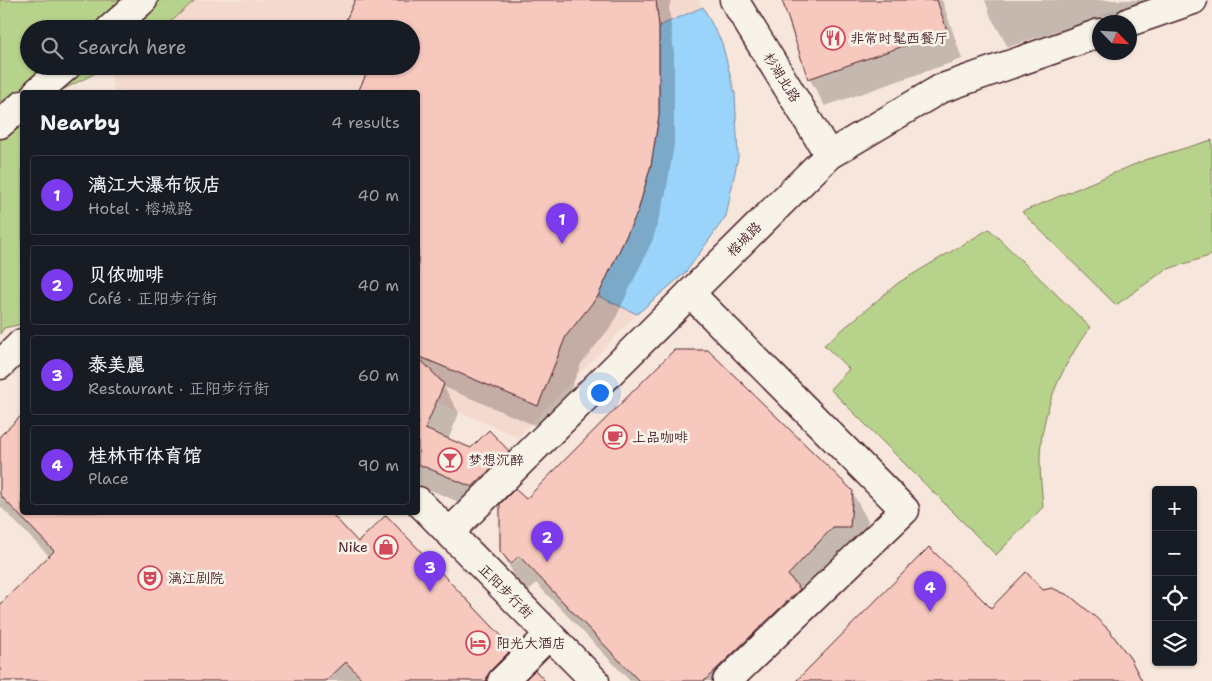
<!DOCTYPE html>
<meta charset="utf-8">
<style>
:root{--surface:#171b24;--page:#20242c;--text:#f1f3f6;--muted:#9ea1a6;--line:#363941;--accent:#7c3aed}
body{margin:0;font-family:"Shantell Sans","LXGW WenKai TC",sans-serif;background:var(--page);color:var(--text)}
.controls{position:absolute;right:15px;bottom:15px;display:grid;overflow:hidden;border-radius:5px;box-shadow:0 1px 4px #0004}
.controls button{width:45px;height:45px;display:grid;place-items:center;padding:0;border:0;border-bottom:1px solid var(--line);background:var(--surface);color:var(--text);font:25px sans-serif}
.compass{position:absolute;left:1092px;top:15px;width:45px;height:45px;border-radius:50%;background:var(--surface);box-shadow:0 1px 4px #0004;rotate:115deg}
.you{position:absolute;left:599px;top:392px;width:18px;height:18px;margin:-12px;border:4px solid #fff;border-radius:50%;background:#1a73e8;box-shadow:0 0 0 8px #1a73e833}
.badge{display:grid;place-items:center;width:32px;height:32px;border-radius:50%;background:var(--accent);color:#fff;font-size:16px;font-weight:700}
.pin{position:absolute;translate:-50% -41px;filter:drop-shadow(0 1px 2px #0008)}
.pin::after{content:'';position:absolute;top:26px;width:18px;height:15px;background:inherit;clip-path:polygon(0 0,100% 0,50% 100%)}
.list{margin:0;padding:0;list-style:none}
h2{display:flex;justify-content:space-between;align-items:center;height:65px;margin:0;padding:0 20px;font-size:21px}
h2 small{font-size:16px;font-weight:400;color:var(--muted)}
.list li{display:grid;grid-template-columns:32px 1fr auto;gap:15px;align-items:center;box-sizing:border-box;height:80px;margin:0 10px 10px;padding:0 10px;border:1px solid var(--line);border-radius:5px}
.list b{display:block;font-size:19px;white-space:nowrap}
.list p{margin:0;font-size:16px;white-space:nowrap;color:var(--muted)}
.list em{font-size:16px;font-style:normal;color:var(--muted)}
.icon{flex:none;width:28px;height:28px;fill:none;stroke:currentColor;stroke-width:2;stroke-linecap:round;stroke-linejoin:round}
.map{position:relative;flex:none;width:1212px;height:681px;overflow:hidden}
.search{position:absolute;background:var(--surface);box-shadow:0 1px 4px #0004;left:20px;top:20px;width:400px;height:55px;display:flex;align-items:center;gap:12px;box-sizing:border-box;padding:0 18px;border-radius:28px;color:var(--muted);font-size:19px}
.panel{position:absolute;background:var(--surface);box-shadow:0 1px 4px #0004;left:20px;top:90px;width:400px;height:425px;border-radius:5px}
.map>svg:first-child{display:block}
.built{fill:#f4d9cf}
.green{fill:#b7d38b;stroke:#80795b}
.water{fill:#9ad4fa;stroke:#7a8ca7}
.shadow{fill:#0003;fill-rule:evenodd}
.building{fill:#f7c8bd;stroke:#4a1f2b}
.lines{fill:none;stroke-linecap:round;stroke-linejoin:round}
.minor-casing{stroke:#4a1f2b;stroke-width:31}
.minor{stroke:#f7f3e8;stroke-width:28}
.labels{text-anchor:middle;stroke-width:5;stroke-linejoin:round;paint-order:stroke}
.poi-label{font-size:14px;fill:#4a1f2b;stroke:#f7f3e8;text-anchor:start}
.street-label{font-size:14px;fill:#4a1f2b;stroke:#f7f3e8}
</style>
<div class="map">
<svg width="1212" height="681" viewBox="0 0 1212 681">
<rect width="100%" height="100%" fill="#f7e6db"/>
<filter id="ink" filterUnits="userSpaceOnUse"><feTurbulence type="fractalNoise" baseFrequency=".02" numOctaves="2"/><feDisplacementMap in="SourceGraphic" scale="10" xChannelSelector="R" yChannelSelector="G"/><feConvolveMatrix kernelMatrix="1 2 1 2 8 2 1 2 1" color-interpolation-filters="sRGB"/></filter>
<g filter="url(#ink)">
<path class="built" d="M 195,0 L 698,0 L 722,43 L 735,94 L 738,157 L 726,216 L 686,272 L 637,314 L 518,437 L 418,394 L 418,92 L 114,92 L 111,76 L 122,66 L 411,66 L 411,29 L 163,29 Z"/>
<path class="green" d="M 0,0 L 195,0 L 163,29 L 29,29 L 29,66 L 122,66 L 117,71 L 100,71 L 62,90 L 61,92 L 22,92 L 22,324 L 4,328 L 0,334 Z
M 1212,140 L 1212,255 L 1165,270 L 1116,305 L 1022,212 L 1145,160 Z
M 989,229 L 1090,327 C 1062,366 1040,412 1040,461 C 1040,477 1042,492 1043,507 L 996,555 L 830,389 L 849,369 L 824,345 L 898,283 Z"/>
<path class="water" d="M 703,7 L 722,43 L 735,94 L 738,157 L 726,216 L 686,272 L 637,314 L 598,296 L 638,211 L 651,165 L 659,116 L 659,26 Z"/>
<path class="shadow" d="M 356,0 L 672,0 L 669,7 L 674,54 L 674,145 L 666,193 L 653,239 L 613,324 L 581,364 L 553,433 L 444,387 L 459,413 L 448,440 L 471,450 L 508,451 L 524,479 L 514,489 L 526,501 L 852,492 L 868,521 L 865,555 L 806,601 L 815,618 L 749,681 L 630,681 L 536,583 L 528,592 L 517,580 L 501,551 L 501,502 L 488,514 L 418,485 L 418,92 L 359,92 L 371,66 L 411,66 L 411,29 ZM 523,551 L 525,553 L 515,562 L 515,559 Z
M 783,0 L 942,0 L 962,59 L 825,106 L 809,78 Z
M 985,0 L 1155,0 L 1008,47 L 991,17 Z
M 22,416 L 22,512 L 358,544 L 386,517 L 512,649 L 529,678 L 544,681 L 0,681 L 0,606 L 50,557 L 0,506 L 0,447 L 4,434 Z"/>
<path class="building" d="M 355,0 L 656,0 L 659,26 L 659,116 L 651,165 L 638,211 L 598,296 L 566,336 L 538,406 L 418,356 L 418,92 L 358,92 L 370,66 L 411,66 L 411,29 L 342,29 Z
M 782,0 L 937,0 L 947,31 L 808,79 Z
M 674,350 L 708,350 L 853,491 L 850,527 L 833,527 L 788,575 L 800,589 L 704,681 L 639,681 L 519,556 L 511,564 L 500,551 L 500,504 L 515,489 L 526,499 Z
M 418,357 L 444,384 L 425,429 L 471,448 L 489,430 L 509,451 L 472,487 L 418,464 Z
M 22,415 L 22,512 L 330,512 L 358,542 L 386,515 L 513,648 L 491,670 L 487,676 L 487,681 L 364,681 L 346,662 L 326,681 L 0,681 L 0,604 L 54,551 L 0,495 L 0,436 Z
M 929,547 L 991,608 L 1026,572 L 1043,590 L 1052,588 L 1070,596 L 1092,614 L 1109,630 L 1130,658 L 1142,681 L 796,681 Z
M 535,670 L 545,681 L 524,681 Z"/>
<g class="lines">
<g class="minor-casing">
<path id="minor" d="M 734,0 L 829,155
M 1129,22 L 1193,0
M 110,29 L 143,0
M 37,92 L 67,66
M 0,124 L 22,105
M 690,293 L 905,510 L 727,681
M 0,365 L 22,343
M 418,501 L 595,681
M 449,533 L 829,155 L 940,89 L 1100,33
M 502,681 L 549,635"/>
</g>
<use href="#minor" class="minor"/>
</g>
</g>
<defs>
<g id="restaurant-ring" transform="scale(1.25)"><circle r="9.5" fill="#f7f3e8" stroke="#d1495b" stroke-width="1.5"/><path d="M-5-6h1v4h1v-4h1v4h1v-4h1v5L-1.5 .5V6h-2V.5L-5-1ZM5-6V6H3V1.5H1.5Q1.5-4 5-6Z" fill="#d1495b"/></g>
<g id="cafe-ring" transform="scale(1.25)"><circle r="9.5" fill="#f7f3e8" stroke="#d1495b" stroke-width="1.5"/><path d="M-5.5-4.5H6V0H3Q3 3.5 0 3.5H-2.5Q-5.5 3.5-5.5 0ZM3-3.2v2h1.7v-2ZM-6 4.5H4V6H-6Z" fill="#d1495b"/></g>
<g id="bar-ring" transform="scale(1.25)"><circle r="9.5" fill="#f7f3e8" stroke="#d1495b" stroke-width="1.5"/><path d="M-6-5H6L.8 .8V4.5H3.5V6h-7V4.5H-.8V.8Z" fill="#d1495b"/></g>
<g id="shop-ring" transform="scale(1.25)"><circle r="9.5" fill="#f7f3e8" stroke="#d1495b" stroke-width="1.5"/><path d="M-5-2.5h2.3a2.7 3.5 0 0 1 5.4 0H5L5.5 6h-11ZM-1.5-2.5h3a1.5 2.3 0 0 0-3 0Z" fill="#d1495b"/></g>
<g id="theatre-ring" transform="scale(1.25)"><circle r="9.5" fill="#f7f3e8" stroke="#d1495b" stroke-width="1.5"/><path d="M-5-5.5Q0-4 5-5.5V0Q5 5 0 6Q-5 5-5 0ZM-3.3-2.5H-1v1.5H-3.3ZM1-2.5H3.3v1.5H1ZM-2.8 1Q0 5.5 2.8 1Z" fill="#d1495b"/></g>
<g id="hotel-ring" transform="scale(1.25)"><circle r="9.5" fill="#f7f3e8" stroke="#d1495b" stroke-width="1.5"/><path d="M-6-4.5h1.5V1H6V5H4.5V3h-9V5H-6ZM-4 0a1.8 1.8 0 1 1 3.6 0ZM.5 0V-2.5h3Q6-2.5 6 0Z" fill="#d1495b"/></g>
</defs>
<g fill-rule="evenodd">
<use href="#restaurant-ring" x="833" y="38"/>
<use href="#cafe-ring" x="615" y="437"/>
<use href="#bar-ring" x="450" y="460"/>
<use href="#shop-ring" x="386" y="547"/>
<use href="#theatre-ring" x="150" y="578"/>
<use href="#hotel-ring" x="478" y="643"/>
</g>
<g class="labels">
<g class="poi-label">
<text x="850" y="43">非常时髦西餐厅</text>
<text x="632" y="442">上品咖啡</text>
<text x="468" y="465">梦想沉醉</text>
<text x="368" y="552" text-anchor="end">Nike</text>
<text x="168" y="583">漓江剧院</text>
<text x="496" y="648">阳光大酒店</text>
</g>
<g class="street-label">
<text transform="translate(782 77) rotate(58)" y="5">杉湖北路</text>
<text transform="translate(744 239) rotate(-45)" y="5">榕城路</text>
<text transform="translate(506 591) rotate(45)" y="5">正阳步行街</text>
</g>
</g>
</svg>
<div class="controls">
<button>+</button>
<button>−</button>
<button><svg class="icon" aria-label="locate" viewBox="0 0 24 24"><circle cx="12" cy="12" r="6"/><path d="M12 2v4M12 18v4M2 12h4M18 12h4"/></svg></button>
<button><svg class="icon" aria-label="layers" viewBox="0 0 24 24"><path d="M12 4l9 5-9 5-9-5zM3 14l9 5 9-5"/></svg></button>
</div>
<svg class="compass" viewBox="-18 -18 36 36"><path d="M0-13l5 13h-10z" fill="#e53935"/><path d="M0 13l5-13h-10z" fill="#9ea1a6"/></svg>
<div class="you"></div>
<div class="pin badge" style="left:562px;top:244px">1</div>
<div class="pin badge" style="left:547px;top:562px">2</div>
<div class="pin badge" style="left:430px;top:592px">3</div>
<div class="pin badge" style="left:930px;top:612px">4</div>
<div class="search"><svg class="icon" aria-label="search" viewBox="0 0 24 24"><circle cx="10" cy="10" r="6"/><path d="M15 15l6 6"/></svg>Search here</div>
<section class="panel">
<h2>Nearby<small>4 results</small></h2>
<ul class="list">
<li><span class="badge">1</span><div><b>漓江大瀑布饭店</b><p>Hotel · 榕城路</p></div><em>40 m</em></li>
<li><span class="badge">2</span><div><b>贝依咖啡</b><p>Café · 正阳步行街</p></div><em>40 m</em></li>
<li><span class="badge">3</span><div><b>泰美麗</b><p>Restaurant · 正阳步行街</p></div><em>60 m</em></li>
<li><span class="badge">4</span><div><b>桂林市体育馆</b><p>Place</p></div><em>90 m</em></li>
</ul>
</section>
</div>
